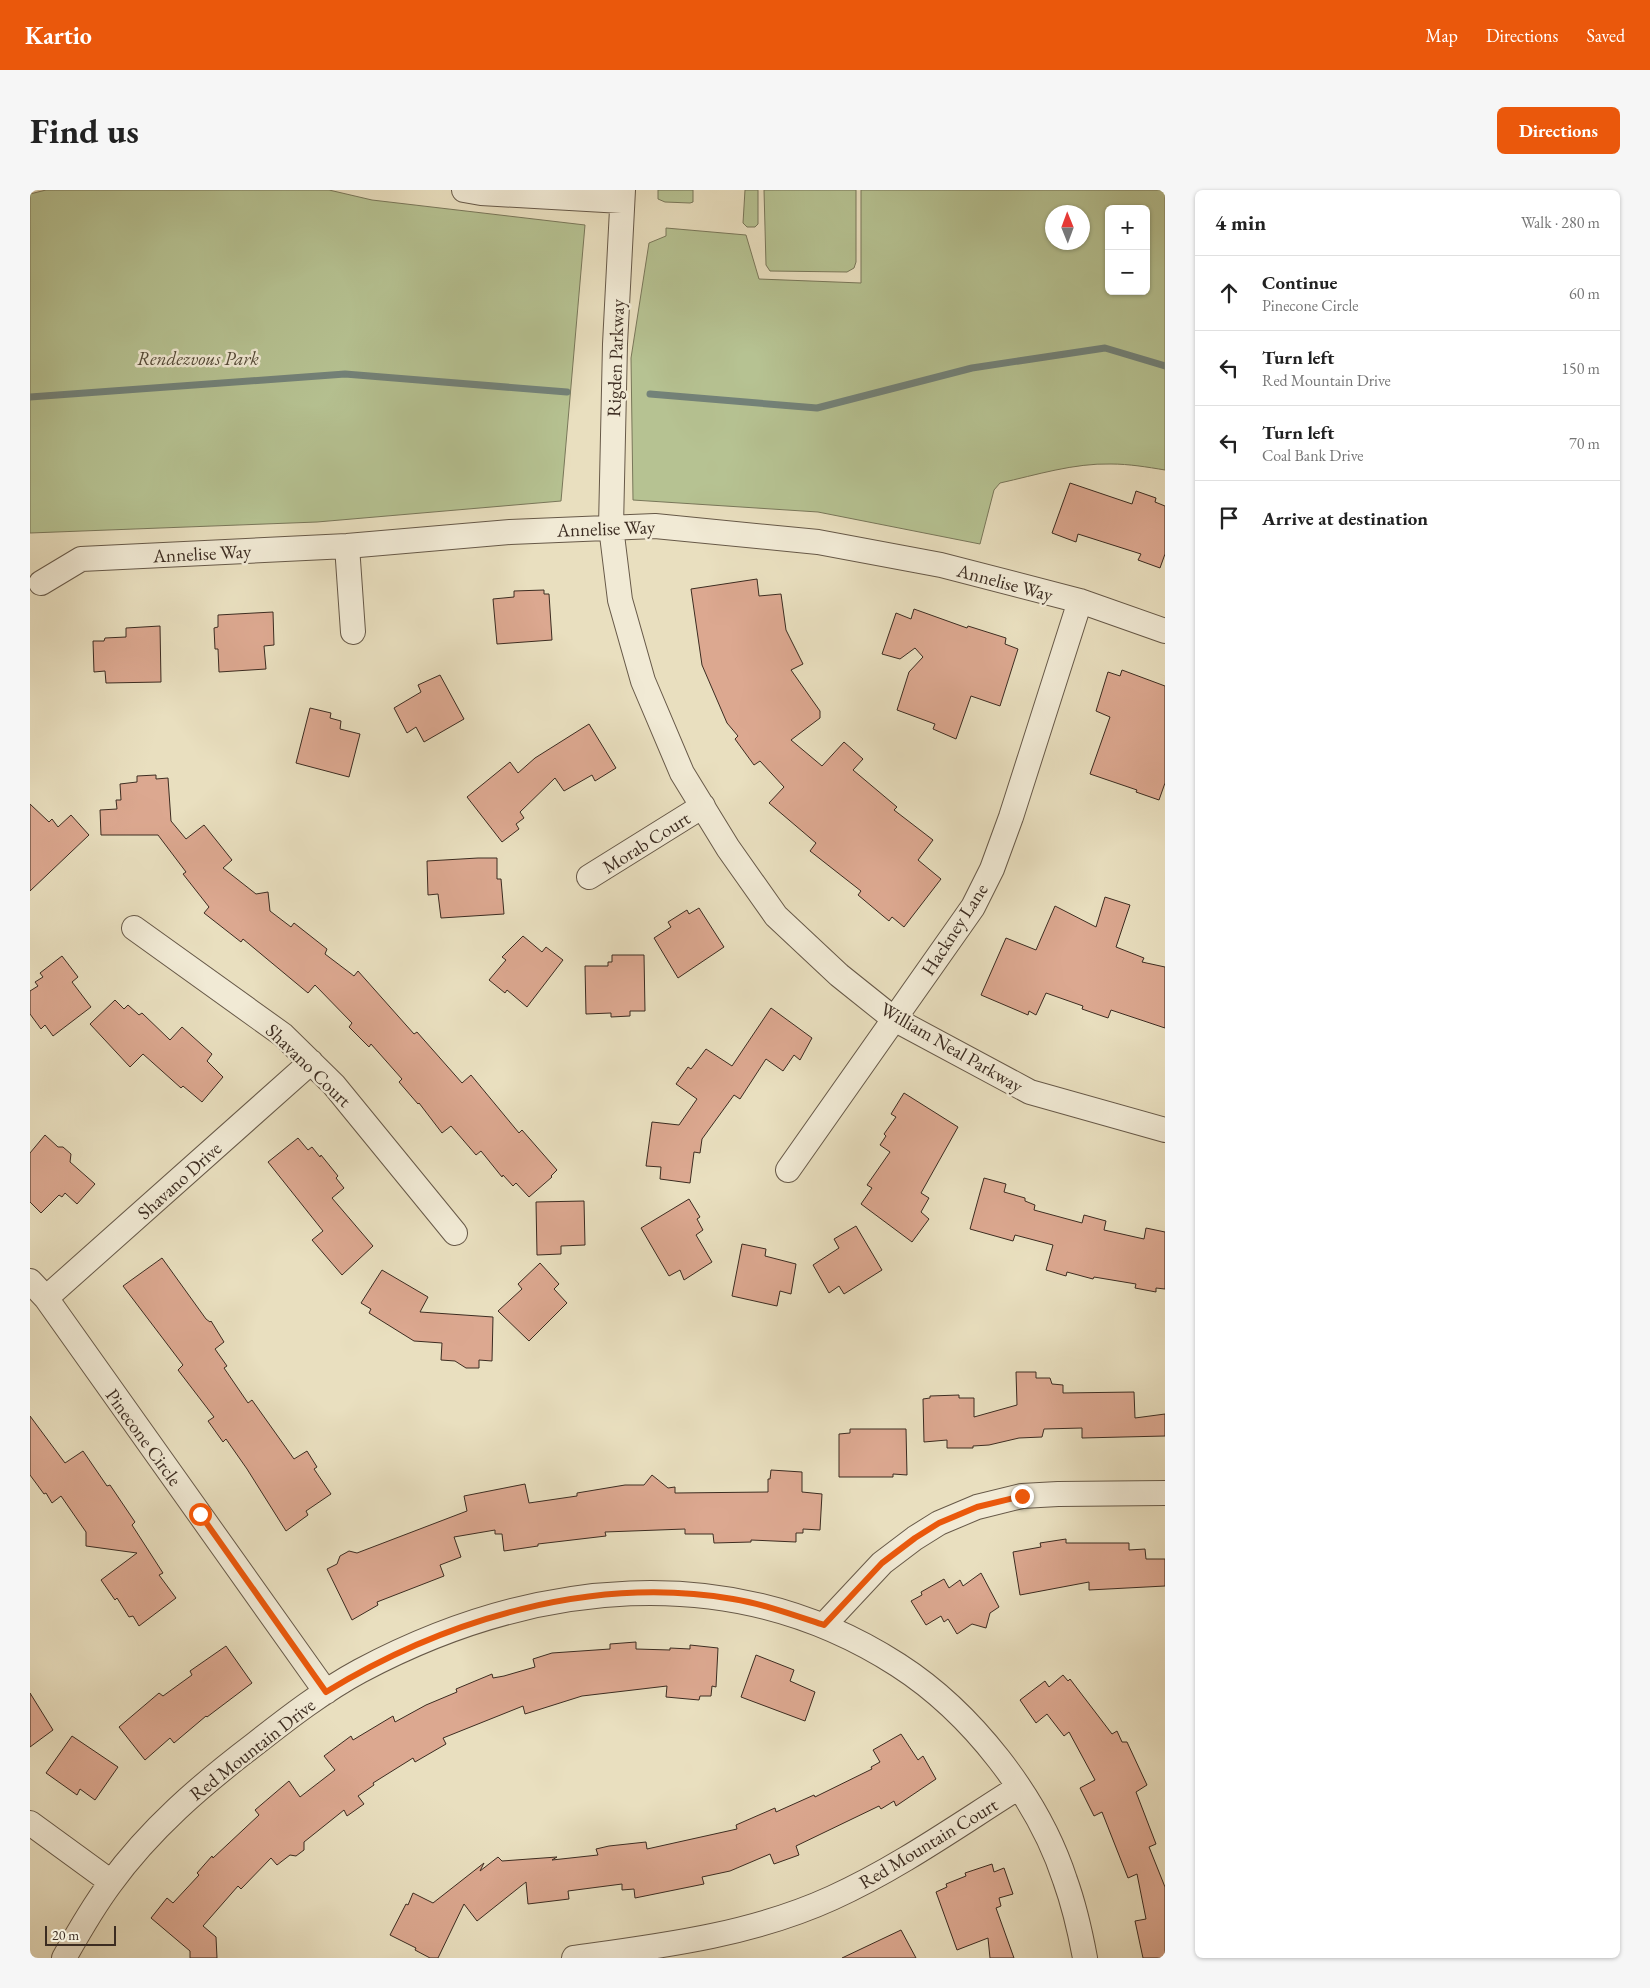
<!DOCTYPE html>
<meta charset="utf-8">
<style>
:root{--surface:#fff;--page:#f6f6f6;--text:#222;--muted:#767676;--line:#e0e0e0;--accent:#ea580c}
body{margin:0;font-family:"EB Garamond",serif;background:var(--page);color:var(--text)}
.controls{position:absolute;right:15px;top:15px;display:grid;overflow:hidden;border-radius:8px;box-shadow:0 1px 4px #0004}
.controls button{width:45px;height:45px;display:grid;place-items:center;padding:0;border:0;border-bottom:1px solid var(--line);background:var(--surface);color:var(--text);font:25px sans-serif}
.compass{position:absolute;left:1015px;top:15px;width:45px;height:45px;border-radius:50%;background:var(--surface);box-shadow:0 1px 4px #0004;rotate:359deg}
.scale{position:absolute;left:15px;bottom:12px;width:71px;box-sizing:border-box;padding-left:5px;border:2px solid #3c2c21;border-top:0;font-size:14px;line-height:18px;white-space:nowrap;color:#3c2c21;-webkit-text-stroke:4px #f1ead5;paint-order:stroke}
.stop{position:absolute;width:15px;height:15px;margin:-11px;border:4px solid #ea580c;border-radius:50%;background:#fff}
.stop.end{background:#ea580c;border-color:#fff;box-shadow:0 1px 5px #0008}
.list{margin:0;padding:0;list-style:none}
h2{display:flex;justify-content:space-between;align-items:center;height:65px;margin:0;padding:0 20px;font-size:21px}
h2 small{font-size:16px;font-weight:400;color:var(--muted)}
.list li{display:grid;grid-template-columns:32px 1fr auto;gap:15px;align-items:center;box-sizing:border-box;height:75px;padding:0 20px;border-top:1px solid var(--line)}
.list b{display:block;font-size:19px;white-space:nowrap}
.list p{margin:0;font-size:16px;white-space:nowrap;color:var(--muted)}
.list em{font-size:16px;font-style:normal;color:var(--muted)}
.icon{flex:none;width:28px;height:28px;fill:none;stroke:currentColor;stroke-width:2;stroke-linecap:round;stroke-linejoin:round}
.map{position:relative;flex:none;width:1135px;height:1768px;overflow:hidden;border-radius:8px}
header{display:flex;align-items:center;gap:30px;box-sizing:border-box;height:70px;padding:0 25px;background:var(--accent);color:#fff}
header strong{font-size:24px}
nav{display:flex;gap:28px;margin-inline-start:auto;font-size:18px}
.intro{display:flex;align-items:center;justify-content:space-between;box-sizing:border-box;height:120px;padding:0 30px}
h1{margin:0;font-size:35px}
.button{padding:12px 22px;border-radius:8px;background:var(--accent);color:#fff;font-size:18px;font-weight:700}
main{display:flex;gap:30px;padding:0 30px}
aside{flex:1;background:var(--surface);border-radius:8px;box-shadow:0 1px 4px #0004}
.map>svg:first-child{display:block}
.green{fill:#b6c292;stroke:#79775a;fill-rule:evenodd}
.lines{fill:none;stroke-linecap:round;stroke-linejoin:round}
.stream{stroke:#738279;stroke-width:7}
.building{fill:#dca890;stroke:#3c2c21}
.street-casing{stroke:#675948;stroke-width:26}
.street{stroke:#f1ead5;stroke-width:24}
.route{stroke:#ea580c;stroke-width:6}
.labels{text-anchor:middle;stroke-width:5;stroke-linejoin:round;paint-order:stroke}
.park-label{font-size:19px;font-style:italic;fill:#544a38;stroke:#f1ead5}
.street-label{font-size:19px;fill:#3c2c21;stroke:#f1ead5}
</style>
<header>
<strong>Kartio</strong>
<nav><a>Map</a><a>Directions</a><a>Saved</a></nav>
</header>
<div class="intro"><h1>Find us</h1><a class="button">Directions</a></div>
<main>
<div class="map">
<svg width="1135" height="1768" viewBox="0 0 1135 1768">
<rect width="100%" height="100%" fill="#e9dfbf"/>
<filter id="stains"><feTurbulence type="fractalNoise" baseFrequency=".004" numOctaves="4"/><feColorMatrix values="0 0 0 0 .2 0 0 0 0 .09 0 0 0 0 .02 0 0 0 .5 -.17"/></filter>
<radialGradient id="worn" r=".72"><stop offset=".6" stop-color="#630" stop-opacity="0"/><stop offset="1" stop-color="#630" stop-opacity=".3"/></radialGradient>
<path class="green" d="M 16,0 L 299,0 L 342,10 L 555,35 L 531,311 L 287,332 L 0,343 L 0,4 Z
M 628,0 L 663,0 L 663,12 L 660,13 L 635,12 L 628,9 Z
M 715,0 L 728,0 L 728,34 L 725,37 L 717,37 L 713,33 Z
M 734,0 L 826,0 L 826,72 L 824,78 L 817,82 L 740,81 L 736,75 Z
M 831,0 L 1135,0 L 1135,280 C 1117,277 1099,274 1081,274 C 1044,273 1006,285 970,293 L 964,300 L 950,354 L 788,322 L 603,310 L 601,168 L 619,53 L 636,46 L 636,38 L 716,45 L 729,89 L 831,93 ZM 1079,19 L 1116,19 L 1116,101 L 1079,101 ZM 1052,22 L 1052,52 L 1022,52 L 1022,22 Z"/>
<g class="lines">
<path class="stream" d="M 620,204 L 787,218 L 942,178 L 1075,158 L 1135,176
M 0,207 L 315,184 L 537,202"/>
</g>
<path class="building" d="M 1040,293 L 1102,314 L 1106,301 L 1126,308 L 1125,312 L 1135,316 L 1135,364 L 1130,378 L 1108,370 L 1111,364 L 1048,344 L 1046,352 L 1022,343 Z
M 727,389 L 729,406 L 751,404 L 756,440 L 773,474 L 761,480 L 790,521 L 790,528 L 761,550 L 792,576 L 814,552 L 833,569 L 823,580 L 867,617 L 864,620 L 903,650 L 888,670 L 911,689 L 874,737 L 862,727 L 859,731 L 828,705 L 831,701 L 780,661 L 786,653 L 739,613 L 754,597 L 730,571 L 724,575 L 705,549 L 708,546 L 697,533 L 672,475 L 661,399 Z
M 514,400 L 514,404 L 519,404 L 522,450 L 467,454 L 463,409 L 484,407 L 484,401 Z
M 884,419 L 937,438 L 938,436 L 976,448 L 975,454 L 988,459 L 970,516 L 941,506 L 926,549 L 903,539 L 905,534 L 867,520 L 879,482 L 893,467 L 885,458 L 870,469 L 852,464 L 866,423 L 881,429 Z
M 243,422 L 244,455 L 234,456 L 236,479 L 189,482 L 188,459 L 185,459 L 184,438 L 188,437 L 188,425 Z
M 130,436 L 131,492 L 76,493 L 75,481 L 64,482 L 63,451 L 74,451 L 75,448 L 96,447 L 96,438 Z
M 1092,480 L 1135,496 L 1135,593 L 1129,610 L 1106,602 L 1107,600 L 1060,584 L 1080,527 L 1066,521 L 1078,482 L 1090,486 Z
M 410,485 L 434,529 L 394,552 L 386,537 L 377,543 L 364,518 L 391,502 L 388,495 Z
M 280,518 L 301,523 L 300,528 L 311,531 L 310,539 L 330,544 L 319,587 L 266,573 Z
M 559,534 L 586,578 L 565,591 L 562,585 L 534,601 L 525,588 L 490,622 L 494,628 L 486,634 L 489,639 L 472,652 L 437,607 L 480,572 L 488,583 L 505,568 Z
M 126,585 L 126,589 L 138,588 L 141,631 L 156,649 L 174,635 L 202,670 L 193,678 L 226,704 L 238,702 L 240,721 L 261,737 L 264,733 L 297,759 L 295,764 L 324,786 L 328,781 L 384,844 L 387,842 L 432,893 L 441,885 L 489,943 L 492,940 L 527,980 L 521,986 L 522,987 L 499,1007 L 486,993 L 483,996 L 473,985 L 472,987 L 451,961 L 446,965 L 421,936 L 412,943 L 389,913 L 388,914 L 369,892 L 372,889 L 341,854 L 339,857 L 319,837 L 322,833 L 285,795 L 278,803 L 213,749 L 211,752 L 174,723 L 179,717 L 153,684 L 156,682 L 128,645 L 71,645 L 70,620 L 87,619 L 86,610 L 91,610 L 90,594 L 107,592 L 107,586 Z
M 0,614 L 19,632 L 22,629 L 28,637 L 41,625 L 59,645 L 0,701 Z
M 448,668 L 467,668 L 467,689 L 471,689 L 474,724 L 411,728 L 408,704 L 398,705 L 397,671 Z
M 1075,707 L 1100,715 L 1086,757 L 1114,768 L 1112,772 L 1135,777 L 1135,838 L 1081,820 L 1078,828 L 1052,819 L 1053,816 L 1016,803 L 1006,825 L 999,821 L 998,825 L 951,805 L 976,748 L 1006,760 L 1025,716 L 1066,737 Z
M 669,718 L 694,757 L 648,788 L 624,748 L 641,737 L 638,732 L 657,720 L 659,724 Z
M 493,746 L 512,762 L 516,757 L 533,770 L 497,817 L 477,800 L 475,803 L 459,790 L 476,770 L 472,767 Z
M 582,765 L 614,765 L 615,821 L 600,821 L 600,826 L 581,827 L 581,823 L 556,824 L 555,776 L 578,776 L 578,772 L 582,772 Z
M 32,766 L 48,787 L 42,792 L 61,817 L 23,846 L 15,835 L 11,839 L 0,824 L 0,801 L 8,796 L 5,792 L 13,787 L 10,783 Z
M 85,810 L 94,819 L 98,815 L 109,825 L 112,823 L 140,850 L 152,837 L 182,864 L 177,871 L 193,887 L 172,912 L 153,896 L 151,898 L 113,864 L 100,877 L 60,834 Z
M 741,818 L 782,848 L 770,870 L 764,865 L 753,881 L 736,869 L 710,909 L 704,905 L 672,949 L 670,963 L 664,962 L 660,993 L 630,989 L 631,977 L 616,976 L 622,932 L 649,935 L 667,909 L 646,894 L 658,877 L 661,879 L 676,859 L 702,876 Z
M 874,903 L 928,937 L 891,1003 L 899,1008 L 891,1022 L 899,1029 L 882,1052 L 831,1014 L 842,998 L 837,995 L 860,962 L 850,955 L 856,946 L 854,944 L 866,927 L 861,924 Z
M 15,945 L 28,957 L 33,957 L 41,964 L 40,972 L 65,994 L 47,1014 L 35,1003 L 32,1007 L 29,1005 L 11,1023 L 0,1012 L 0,963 Z
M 268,948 L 278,960 L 282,957 L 290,967 L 291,965 L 308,986 L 306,988 L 314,998 L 302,1008 L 343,1056 L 312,1085 L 282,1050 L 293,1041 L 238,972 Z
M 954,988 L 976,994 L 974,1002 L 995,1008 L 995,1011 L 1005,1015 L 1004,1020 L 1052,1033 L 1054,1025 L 1076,1031 L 1074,1040 L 1114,1049 L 1116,1038 L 1135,1042 L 1135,1099 L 1126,1098 L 1126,1102 L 1105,1098 L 1106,1094 L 1064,1087 L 1063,1089 L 1037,1082 L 1036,1086 L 1016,1080 L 1023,1055 L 985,1045 L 983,1051 L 940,1039 Z
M 659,1009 L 670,1027 L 667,1029 L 673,1040 L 666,1045 L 682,1072 L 654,1090 L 650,1080 L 639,1086 L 611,1038 Z
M 554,1011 L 555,1055 L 531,1056 L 531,1064 L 507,1065 L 506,1012 Z
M 826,1036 L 852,1080 L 814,1104 L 809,1096 L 799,1103 L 783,1075 L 809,1058 L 804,1049 Z
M 712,1054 L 736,1059 L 735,1066 L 766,1074 L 761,1104 L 750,1101 L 747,1116 L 702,1106 Z
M 132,1068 L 176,1129 L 180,1132 L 181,1131 L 194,1152 L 185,1159 L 197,1176 L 194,1178 L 218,1213 L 222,1210 L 264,1269 L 277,1261 L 287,1277 L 284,1279 L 301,1304 L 276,1321 L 278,1325 L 256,1341 L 217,1279 L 196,1249 L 193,1252 L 178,1231 L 184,1227 L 148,1180 L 153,1175 L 93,1096 Z
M 510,1073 L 529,1094 L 524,1099 L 537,1113 L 499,1151 L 468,1121 L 492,1099 L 488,1094 Z
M 352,1080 L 398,1107 L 390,1122 L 463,1127 L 462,1171 L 449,1170 L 449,1178 L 436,1178 L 425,1171 L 411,1170 L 412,1153 L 384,1151 L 339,1123 L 341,1119 L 331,1113 Z
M 986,1182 L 1006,1182 L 1006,1188 L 1020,1188 L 1022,1194 L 1033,1195 L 1033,1203 L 1104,1202 L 1105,1228 L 1135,1224 L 1135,1246 L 1052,1248 L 1052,1238 L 1014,1239 L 1012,1247 L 989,1248 L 959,1255 L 943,1256 L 943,1258 L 917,1258 L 917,1250 L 894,1252 L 893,1209 L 900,1208 L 900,1206 L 929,1205 L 929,1208 L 944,1208 L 944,1227 L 987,1215 Z
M 0,1226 L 35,1273 L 53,1261 L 77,1296 L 80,1295 L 105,1332 L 102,1335 L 133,1383 L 129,1385 L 146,1408 L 109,1436 L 103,1426 L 99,1427 L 87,1408 L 85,1410 L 71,1390 L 107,1363 L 56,1356 L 56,1342 L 31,1306 L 22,1313 L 16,1303 L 14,1304 L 0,1285 Z
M 820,1239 L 876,1239 L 877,1285 L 863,1284 L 863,1287 L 809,1287 L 809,1244 L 820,1243 Z
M 741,1280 L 772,1282 L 772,1302 L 792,1304 L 790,1340 L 773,1339 L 773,1343 L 766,1343 L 766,1352 L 721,1350 L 721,1352 L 684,1353 L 683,1344 L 655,1344 L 655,1339 L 575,1342 L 576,1346 L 508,1354 L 508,1356 L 474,1361 L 472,1344 L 465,1344 L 465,1340 L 424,1347 L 431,1367 L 410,1375 L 414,1386 L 347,1412 L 348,1415 L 322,1430 L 297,1379 L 307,1374 L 310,1366 L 319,1361 L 327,1363 L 437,1321 L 434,1306 L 495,1294 L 499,1313 L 547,1306 L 547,1303 L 595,1295 L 614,1295 L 622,1285 L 638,1298 L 645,1297 L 645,1303 L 738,1302 L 738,1289 L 740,1289 Z
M 1036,1349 L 1036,1353 L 1099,1353 L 1099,1360 L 1115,1359 L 1116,1369 L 1135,1369 L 1135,1396 L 1059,1400 L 1059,1392 L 990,1405 L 983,1362 L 1011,1357 L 1010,1353 Z
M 951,1383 L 969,1417 L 960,1423 L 956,1438 L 942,1434 L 927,1444 L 918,1429 L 914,1432 L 911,1426 L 896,1435 L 881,1411 L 892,1405 L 891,1402 L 914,1389 L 919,1398 L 930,1390 L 933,1396 Z
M 606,1452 L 606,1459 L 640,1460 L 640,1458 L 660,1459 L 660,1455 L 688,1458 L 686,1497 L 682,1496 L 681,1506 L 670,1506 L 669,1510 L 636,1507 L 637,1496 L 552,1506 L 495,1524 L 493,1516 L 413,1548 L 416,1554 L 385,1572 L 383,1568 L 343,1593 L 344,1595 L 328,1606 L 334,1614 L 317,1626 L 314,1620 L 274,1652 L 274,1660 L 266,1666 L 260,1665 L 247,1675 L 241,1668 L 211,1699 L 208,1696 L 173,1736 L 186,1747 L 187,1768 L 160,1768 L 160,1761 L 121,1728 L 137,1708 L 143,1713 L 169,1685 L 167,1683 L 182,1666 L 183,1668 L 229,1625 L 225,1620 L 259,1591 L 270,1607 L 305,1580 L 294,1566 L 321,1546 L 323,1550 L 363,1526 L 365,1532 L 396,1515 L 427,1502 L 426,1499 L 462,1484 L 463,1488 L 474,1486 L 505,1477 L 503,1469 L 522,1463 L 580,1459 L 580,1454 Z
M 196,1456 L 222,1493 L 177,1527 L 176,1526 L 144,1553 L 140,1548 L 115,1570 L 89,1537 L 129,1503 L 133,1506 L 162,1485 L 160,1481 Z
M 726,1465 L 764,1480 L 760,1491 L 785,1502 L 775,1531 L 711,1507 Z
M 1033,1485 L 1038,1491 L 1040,1489 L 1082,1544 L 1087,1541 L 1092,1552 L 1097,1552 L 1117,1595 L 1106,1602 L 1126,1654 L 1119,1657 L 1135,1697 L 1135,1768 L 1113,1768 L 1105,1731 L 1116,1729 L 1107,1684 L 1098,1688 L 1072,1622 L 1064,1626 L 1050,1598 L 1065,1590 L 1039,1542 L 1034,1546 L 1017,1524 L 1006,1533 L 990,1510 L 1015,1491 L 1019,1497 Z
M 0,1503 L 23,1540 L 0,1557 Z
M 871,1544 L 888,1570 L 893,1566 L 906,1589 L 866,1616 L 864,1611 L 851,1619 L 849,1616 L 766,1656 L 769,1665 L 744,1674 L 740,1664 L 700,1681 L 672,1687 L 674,1694 L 605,1708 L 604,1699 L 592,1700 L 592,1694 L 538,1701 L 539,1709 L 498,1714 L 496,1692 L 447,1731 L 434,1714 L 408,1768 L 400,1768 L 385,1760 L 386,1758 L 360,1745 L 376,1714 L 378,1715 L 383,1703 L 403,1713 L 454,1673 L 450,1681 L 468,1667 L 472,1671 L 527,1667 L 522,1670 L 568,1665 L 566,1659 L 579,1656 L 616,1652 L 617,1659 L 707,1639 L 706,1635 L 745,1618 L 746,1622 L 784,1605 L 785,1607 L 842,1579 L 841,1577 L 850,1572 L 843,1560 Z
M 42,1546 L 88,1577 L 65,1610 L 50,1599 L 47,1605 L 16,1583 Z
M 962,1674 L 964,1682 L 974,1678 L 983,1704 L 969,1708 L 971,1716 L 966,1718 L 984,1768 L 960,1768 L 958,1748 L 927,1760 L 906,1702 L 917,1697 L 916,1694 L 936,1686 L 935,1683 Z
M 871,1740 L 886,1768 L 812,1768 Z"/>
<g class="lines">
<g class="street-casing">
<path id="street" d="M 434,0 L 451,3 L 592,11
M 593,0 L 585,154 L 581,337 L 590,410 L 613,491 L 652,583 L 698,658 L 746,726 L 809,785 L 864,829 L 1000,902 L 1135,940
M 317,356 L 323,442
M 11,393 L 51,369 L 317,356 L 480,342 L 625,336 L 788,352 L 911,375 L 1050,411 L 1135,441
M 559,687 L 673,616
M 104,738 L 253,845 L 304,895 L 425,1043
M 758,980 L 943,717 L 962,679 L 981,627 L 1050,411
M 0,1091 L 16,1108 L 296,1502
M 16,1108 L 281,872
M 794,1435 L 852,1373 L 885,1348 L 909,1333 L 947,1317 L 992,1306 L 1028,1304 L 1135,1303
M 0,1633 L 81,1692
M 34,1768 C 48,1743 63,1717 80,1694 C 120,1639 171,1595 225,1554 C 258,1528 293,1501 330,1481 C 501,1390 700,1367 868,1475 C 941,1522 1008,1607 1035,1690 C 1044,1715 1050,1741 1055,1768
M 544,1768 C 631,1756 721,1745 802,1708 C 868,1678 927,1636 989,1597"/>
</g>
<use href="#street" class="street"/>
</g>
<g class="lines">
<path class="route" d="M 170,1324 L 296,1502 C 415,1429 563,1385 703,1409 C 734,1414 764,1425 794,1435 L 852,1373 L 885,1348 L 909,1333 L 947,1317 L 992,1306"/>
</g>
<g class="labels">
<g class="park-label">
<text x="168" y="175">Rendezvous Park</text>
</g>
<g class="street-label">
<text transform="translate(585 168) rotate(-88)" y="7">Rigden Parkway</text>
<text transform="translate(576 338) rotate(-2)" y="7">Annelise Way</text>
<text transform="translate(172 363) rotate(-3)" y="7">Annelise Way</text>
<text transform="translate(975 392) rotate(15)" y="7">Annelise Way</text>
<text transform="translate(616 652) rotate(-32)" y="7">Morab Court</text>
<text transform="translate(924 739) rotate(-57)" y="7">Hackney Lane</text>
<text transform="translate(922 857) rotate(30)" y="7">William Neal Parkway</text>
<text transform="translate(279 875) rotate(44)" y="7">Shavano Court</text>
<text transform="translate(149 990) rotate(-42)" y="7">Shavano Drive</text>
<text transform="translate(114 1247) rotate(54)" y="7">Pinecone Circle</text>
<text transform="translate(222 1559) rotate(-38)" y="7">Red Mountain Drive</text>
<text transform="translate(898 1653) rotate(-31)" y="7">Red Mountain Court</text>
</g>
</g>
<rect width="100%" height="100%" filter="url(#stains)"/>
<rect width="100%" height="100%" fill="url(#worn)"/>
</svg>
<div class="controls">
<button>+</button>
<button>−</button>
</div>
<svg class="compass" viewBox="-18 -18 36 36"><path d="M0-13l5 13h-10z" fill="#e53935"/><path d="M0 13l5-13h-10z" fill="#767676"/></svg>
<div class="scale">20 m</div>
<div class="stop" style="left:170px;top:1324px"></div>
<div class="stop end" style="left:992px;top:1306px"></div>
</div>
<aside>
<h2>4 min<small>Walk · 280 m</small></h2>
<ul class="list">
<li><svg class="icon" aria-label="ahead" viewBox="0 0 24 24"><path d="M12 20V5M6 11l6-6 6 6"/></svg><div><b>Continue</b><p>Pinecone Circle</p></div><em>60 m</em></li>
<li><svg class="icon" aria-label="left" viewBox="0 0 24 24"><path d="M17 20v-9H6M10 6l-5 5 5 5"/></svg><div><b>Turn left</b><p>Red Mountain Drive</p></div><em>150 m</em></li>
<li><svg class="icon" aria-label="left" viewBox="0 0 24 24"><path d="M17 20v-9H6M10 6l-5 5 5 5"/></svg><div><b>Turn left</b><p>Coal Bank Drive</p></div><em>70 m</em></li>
<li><svg class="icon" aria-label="arrive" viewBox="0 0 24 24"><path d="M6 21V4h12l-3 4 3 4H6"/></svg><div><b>Arrive at destination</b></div></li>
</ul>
</aside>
</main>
